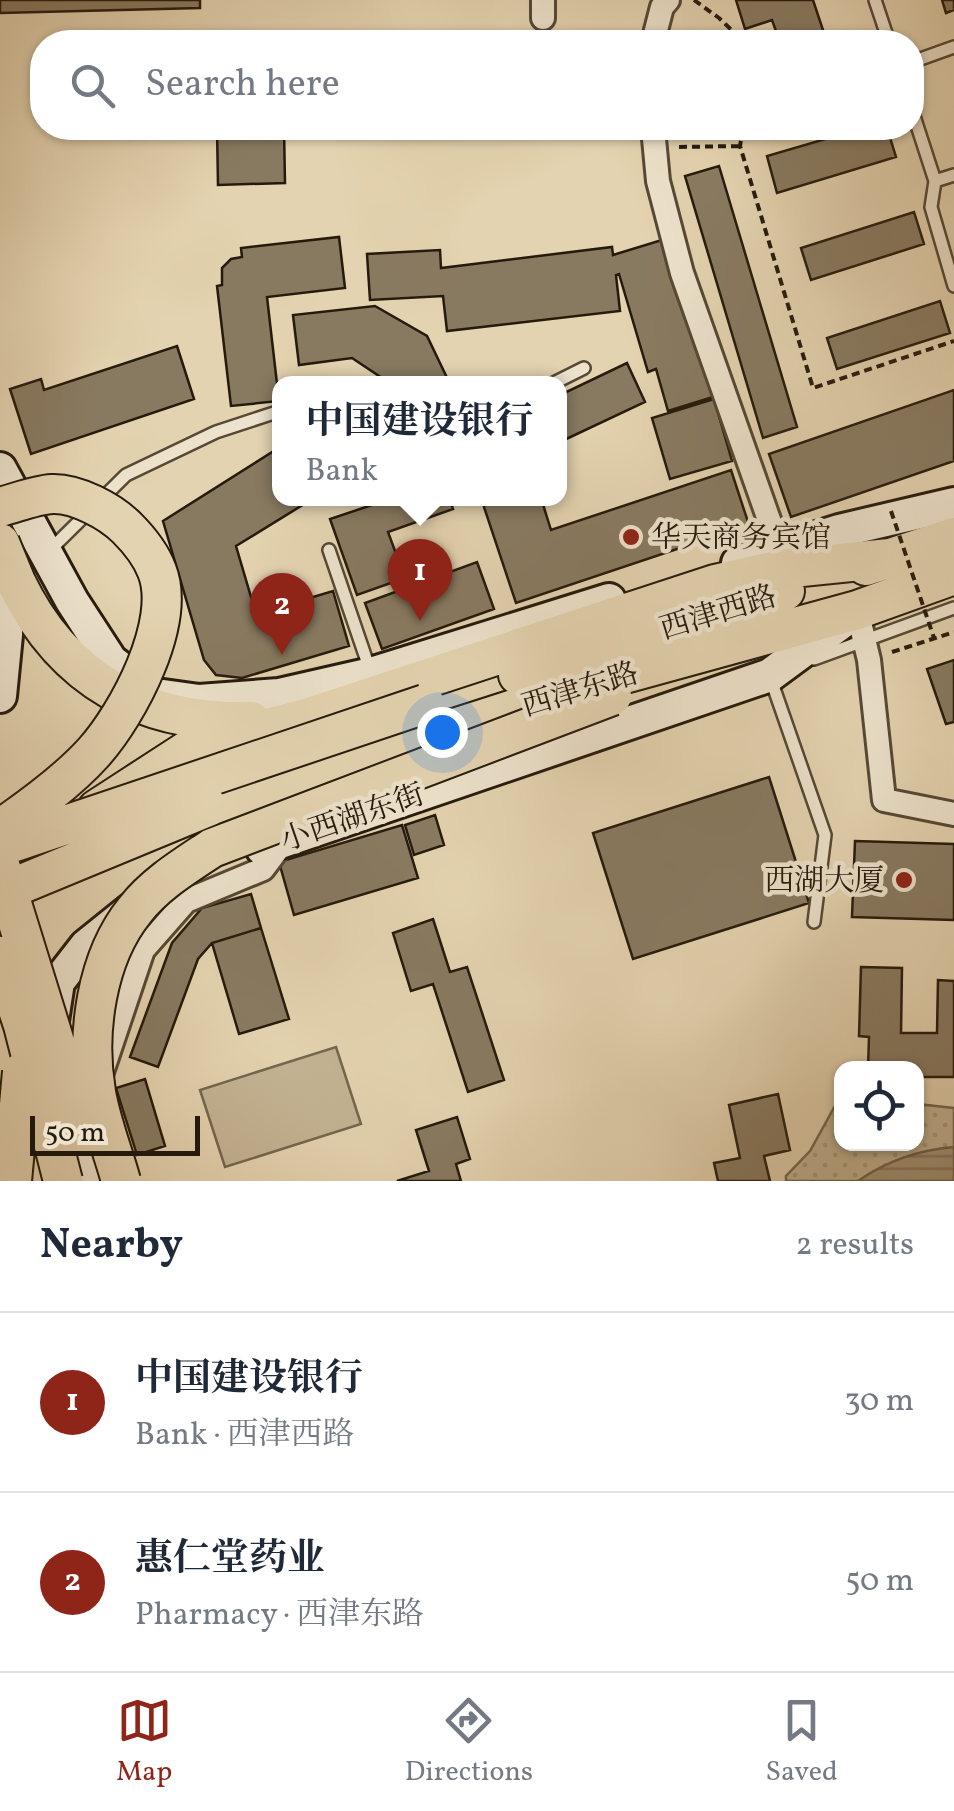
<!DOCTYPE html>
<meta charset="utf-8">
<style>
:root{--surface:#fff;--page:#f6f6f7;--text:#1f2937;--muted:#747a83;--line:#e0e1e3;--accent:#8f2418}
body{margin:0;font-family:Vollkorn,"Noto Serif SC",serif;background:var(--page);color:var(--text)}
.controls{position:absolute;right:30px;bottom:30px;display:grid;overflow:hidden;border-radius:20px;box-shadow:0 2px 8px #0004}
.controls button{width:90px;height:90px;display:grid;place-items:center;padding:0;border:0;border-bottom:2px solid var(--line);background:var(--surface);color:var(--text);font:50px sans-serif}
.scale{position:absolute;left:30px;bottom:25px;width:170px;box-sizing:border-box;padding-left:10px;border:5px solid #251a0c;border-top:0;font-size:28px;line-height:35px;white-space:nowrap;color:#251a0c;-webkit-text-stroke:8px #ede2cc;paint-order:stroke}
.you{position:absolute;left:442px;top:732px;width:35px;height:35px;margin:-25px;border:8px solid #fff;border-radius:50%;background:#1a73e8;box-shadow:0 0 0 15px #1a73e833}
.badge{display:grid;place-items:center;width:65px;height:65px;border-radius:50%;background:var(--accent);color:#fff;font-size:32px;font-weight:700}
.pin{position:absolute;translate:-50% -82px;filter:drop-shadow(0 2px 5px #0008)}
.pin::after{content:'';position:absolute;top:52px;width:35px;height:30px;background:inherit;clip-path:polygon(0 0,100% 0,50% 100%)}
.popup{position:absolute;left:272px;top:376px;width:295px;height:130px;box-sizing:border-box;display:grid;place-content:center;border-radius:20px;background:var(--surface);filter:drop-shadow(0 2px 8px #0005);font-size:32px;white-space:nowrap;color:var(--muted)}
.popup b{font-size:38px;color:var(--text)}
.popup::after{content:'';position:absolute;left:50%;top:100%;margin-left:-20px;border:20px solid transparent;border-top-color:var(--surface)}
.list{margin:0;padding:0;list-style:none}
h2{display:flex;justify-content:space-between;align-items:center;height:130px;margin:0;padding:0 40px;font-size:42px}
h2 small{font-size:32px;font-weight:400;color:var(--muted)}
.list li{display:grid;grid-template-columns:65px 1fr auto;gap:30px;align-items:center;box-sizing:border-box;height:180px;padding:0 40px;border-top:2px solid var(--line)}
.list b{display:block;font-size:38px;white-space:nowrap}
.list p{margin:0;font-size:32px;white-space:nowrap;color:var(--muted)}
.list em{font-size:32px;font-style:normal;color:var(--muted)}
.icon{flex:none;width:55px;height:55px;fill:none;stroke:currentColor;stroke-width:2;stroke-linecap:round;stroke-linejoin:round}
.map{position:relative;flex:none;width:954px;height:1181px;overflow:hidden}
.search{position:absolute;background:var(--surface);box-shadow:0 2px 8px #0004;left:30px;right:30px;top:30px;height:110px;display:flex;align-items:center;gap:25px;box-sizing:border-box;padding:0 35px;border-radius:40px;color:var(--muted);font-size:38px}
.sheet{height:490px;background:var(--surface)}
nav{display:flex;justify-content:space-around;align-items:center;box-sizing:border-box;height:140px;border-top:2px solid var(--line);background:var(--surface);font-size:28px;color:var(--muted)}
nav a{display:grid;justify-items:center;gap:5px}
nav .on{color:var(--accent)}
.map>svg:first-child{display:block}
.park{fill:url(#park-dots);stroke:#746750;stroke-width:2.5}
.garden{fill:#c4b494;stroke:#746750;stroke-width:2.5}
.water{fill:url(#water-rules);stroke:#71634d;stroke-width:2.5}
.building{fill:#887a61;stroke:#251a0c;stroke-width:2.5}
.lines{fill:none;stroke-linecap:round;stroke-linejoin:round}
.lane-casing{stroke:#554835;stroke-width:16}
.street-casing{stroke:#554835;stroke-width:28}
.secondary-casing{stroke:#251a0c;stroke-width:38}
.primary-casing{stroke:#251a0c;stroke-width:42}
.path{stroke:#251a0c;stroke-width:4;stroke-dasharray:8 5;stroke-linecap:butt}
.lane{stroke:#ede2cc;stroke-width:11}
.street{stroke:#ede2cc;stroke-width:22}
.secondary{stroke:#ede2cc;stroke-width:32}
.primary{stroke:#e4d3b0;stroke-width:38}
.primary-bridge-casing{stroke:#251a0c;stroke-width:42;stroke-linecap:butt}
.path-bridge{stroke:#251a0c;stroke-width:4;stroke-dasharray:8 5;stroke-linecap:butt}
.primary-bridge{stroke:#e4d3b0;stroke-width:38}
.poi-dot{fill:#8f2418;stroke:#ede2cc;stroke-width:4}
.labels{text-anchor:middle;stroke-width:9;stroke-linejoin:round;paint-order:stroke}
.poi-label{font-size:30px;fill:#251a0c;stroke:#ede2cc;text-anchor:start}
.street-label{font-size:30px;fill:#251a0c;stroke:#ede2cc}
</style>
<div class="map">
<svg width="954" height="1181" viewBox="0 0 954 1181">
<defs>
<pattern id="park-dots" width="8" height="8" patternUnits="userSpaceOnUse" patternTransform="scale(2.5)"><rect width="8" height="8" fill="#c4b494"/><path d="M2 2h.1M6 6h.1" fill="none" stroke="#a89a7e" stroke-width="1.8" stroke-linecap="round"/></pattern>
<pattern id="water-rules" width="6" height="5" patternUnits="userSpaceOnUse" patternTransform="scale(2.5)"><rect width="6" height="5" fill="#a39478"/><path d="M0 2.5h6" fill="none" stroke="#857861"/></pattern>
</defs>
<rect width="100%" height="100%" fill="#e4d3b0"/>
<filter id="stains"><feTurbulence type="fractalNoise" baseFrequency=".002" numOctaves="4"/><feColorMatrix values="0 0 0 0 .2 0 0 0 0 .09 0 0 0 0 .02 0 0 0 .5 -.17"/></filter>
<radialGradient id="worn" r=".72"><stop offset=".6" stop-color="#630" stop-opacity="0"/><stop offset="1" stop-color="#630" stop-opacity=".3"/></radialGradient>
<path class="park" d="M 841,1095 L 842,1144 L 916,1144 L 917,1104 L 954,1108 L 954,1181 L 786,1181 L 786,1176 L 810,1151 Z"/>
<path class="garden" d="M 336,1047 L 361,1124 L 225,1167 L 200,1090 Z"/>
<path class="water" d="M 954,1147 L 954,1181 L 858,1181 C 888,1160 918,1150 954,1147 Z"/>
<path class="building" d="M 0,0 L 200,0 L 200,8 L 0,13 Z
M 736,0 L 813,0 L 827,42 L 780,42 L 772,20 L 745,29 Z
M 942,0 L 954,0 L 954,10 L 946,13 Z
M 217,128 L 284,128 L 285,183 L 218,185 Z
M 678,128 L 718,128 L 717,133 L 678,132 Z
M 863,128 L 887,128 L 896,157 L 777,193 L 767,156 Z
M 719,166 L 797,427 L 763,438 L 685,176 Z
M 914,212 L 924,244 L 811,280 L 801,248 Z
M 339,237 L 345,288 L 267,297 L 279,401 L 231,406 L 217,286 L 222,285 L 222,268 L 231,259 L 242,257 L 241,248 Z
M 665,239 L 713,397 L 668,411 L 656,369 L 648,372 L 619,274 L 616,275 L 620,311 L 447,331 L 443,296 L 370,300 L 367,254 L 440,250 L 441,268 L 612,247 L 613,255 Z
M 940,301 L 950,333 L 837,369 L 827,338 Z
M 375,306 L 427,336 L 450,384 L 391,384 L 352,358 L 299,365 L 293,315 Z
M 177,346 L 194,399 L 31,454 L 10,389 L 41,379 L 44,390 Z
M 627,363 L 645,402 L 560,442 L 560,395 Z
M 954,390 L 954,461 L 791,517 L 769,454 Z
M 714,399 L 732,461 L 670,479 L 652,418 Z
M 280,447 L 280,498 L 314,498 L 236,546 L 256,614 L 333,591 L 349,646 L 242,678 L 216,675 L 204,660 L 163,521 Z
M 731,470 L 749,525 L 516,603 L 482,501 L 541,498 L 551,530 Z
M 373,498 L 449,498 L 453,509 L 388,532 L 405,578 L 357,595 L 330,519 L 375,504 Z
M 477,562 L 494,609 L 382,649 L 365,603 Z
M 954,660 L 954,722 L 946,724 L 927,669 Z
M 769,777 L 809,903 L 633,959 L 593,833 Z
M 435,815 L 444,845 L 414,855 L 405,825 Z
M 402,825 L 418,878 L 294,915 L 279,862 Z
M 855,841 L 954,844 L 954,920 L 852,917 Z
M 251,894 L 261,928 L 212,943 L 198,959 L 158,1067 L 130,1057 L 172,943 L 202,908 Z
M 433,919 L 450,972 L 467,967 L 504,1080 L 468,1092 L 433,984 L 411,991 L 393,933 Z
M 261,928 L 289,1019 L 239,1034 L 212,943 Z
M 861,967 L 902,968 L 901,1033 L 937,1033 L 938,980 L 954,981 L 954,1077 L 916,1077 L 916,1068 L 868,1068 L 869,1037 L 859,1036 Z
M 145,1079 L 165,1146 L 137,1155 L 116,1088 Z
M 778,1094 L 790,1150 L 764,1156 L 770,1181 L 718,1181 L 714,1163 L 740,1158 L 729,1105 Z
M 457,1117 L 470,1159 L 456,1164 L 461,1181 L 397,1181 L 429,1171 L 416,1130 Z"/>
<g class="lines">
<g class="lane-casing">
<path id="lane" d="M 875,0 L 889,42
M 912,62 L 954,47
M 912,110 L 935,181 L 931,207 L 954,286
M 935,181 L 954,175
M 552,384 L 584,368
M 329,550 L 370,670
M 49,551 L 126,475 L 216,432 L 280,411
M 814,659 L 954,608
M 770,677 L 825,835 L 814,922"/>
</g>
<g class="street-casing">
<path id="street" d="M 543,0 L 543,18
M 653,42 L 662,7 L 668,0
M 653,128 L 658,181 L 682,273 L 780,551
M 857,610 L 869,660 L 884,800 L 954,814
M 102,1072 L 143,950 L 186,901 L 263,869 L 284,841"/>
</g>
<g class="secondary-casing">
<path id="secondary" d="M 0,469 L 72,601 L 111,661 L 156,695 L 199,701 L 279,695 L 371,674 L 609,600
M 738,563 L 839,531 L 954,504
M 0,696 L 6,635 L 7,561
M 262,848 L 770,675 L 850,616
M 51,1027 L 58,982 L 86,946 L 132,909
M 63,1109 L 85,1181"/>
</g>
<g class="primary-casing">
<path id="primary" d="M 866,566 L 954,537
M 16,582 C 63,680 143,724 251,721
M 518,675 L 785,591
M 208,807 L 610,678 L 857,610 L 954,575
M 97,809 L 191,748 L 303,719 L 715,584 L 782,569 L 890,558"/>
</g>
<path class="path" d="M 694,0 L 719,18 L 744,42
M 743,128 L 740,146 L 813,388 L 954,341
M 679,147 L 740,146
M 892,652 L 954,632"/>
<use href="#lane" class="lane"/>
<use href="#street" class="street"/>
<use href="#secondary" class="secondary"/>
<use href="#primary" class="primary"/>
<g class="primary-bridge-casing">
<path id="primary-bridge" d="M 0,507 C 16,503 35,495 52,494 C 76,493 110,511 127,528 C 139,540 151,555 157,571 C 177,622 128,714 94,752 C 68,781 32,807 0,829
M 0,543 L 16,582
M 0,847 L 425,704
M 0,865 L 84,1136
M 0,893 L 208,807
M 0,956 L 23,1025 L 63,1181
M 12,1181 L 22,1072
M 121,1181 C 113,1152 101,1122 96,1092 C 86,1034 96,958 135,910 C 155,884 185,866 212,848 L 612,696"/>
</g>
<path class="path-bridge" d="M 891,511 L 934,638"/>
<use href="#primary-bridge" class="primary-bridge"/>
</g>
<g class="poi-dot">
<circle cx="631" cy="537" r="10"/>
<circle cx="904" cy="880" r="10"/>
</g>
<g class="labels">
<g class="poi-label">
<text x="651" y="547">华天商务宾馆</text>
<text x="884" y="890" text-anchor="end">西湖大厦</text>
</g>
<g class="street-label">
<text transform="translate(718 612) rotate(-17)" y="10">西津西路</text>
<text transform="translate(580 689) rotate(-17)" y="10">西津东路</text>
<text transform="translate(352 817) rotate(-19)" y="10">小西湖东街</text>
</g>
</g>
<rect width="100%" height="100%" filter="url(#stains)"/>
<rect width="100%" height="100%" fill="url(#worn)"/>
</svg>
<div class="controls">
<button><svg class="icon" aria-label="locate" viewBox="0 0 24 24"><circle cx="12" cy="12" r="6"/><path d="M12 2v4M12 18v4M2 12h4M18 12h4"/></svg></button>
</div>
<div class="scale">50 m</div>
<div class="you"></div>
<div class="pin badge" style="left:420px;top:621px">1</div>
<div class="popup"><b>中国建设银行</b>Bank</div>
<div class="pin badge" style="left:282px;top:655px">2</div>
<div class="search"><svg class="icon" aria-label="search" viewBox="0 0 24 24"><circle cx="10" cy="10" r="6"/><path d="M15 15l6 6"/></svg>Search here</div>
</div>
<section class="sheet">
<h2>Nearby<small>2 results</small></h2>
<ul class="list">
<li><span class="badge">1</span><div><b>中国建设银行</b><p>Bank · 西津西路</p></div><em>30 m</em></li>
<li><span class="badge">2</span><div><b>惠仁堂药业</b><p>Pharmacy · 西津东路</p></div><em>50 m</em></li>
</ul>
</section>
<nav>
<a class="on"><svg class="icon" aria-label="map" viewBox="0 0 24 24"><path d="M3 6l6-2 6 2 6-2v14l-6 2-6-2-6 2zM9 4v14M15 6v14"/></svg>Map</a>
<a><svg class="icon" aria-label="directions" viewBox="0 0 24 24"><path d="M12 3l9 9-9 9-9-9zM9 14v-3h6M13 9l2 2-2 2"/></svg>Directions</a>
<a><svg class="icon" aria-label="saved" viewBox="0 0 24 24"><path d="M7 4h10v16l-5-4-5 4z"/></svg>Saved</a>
</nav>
